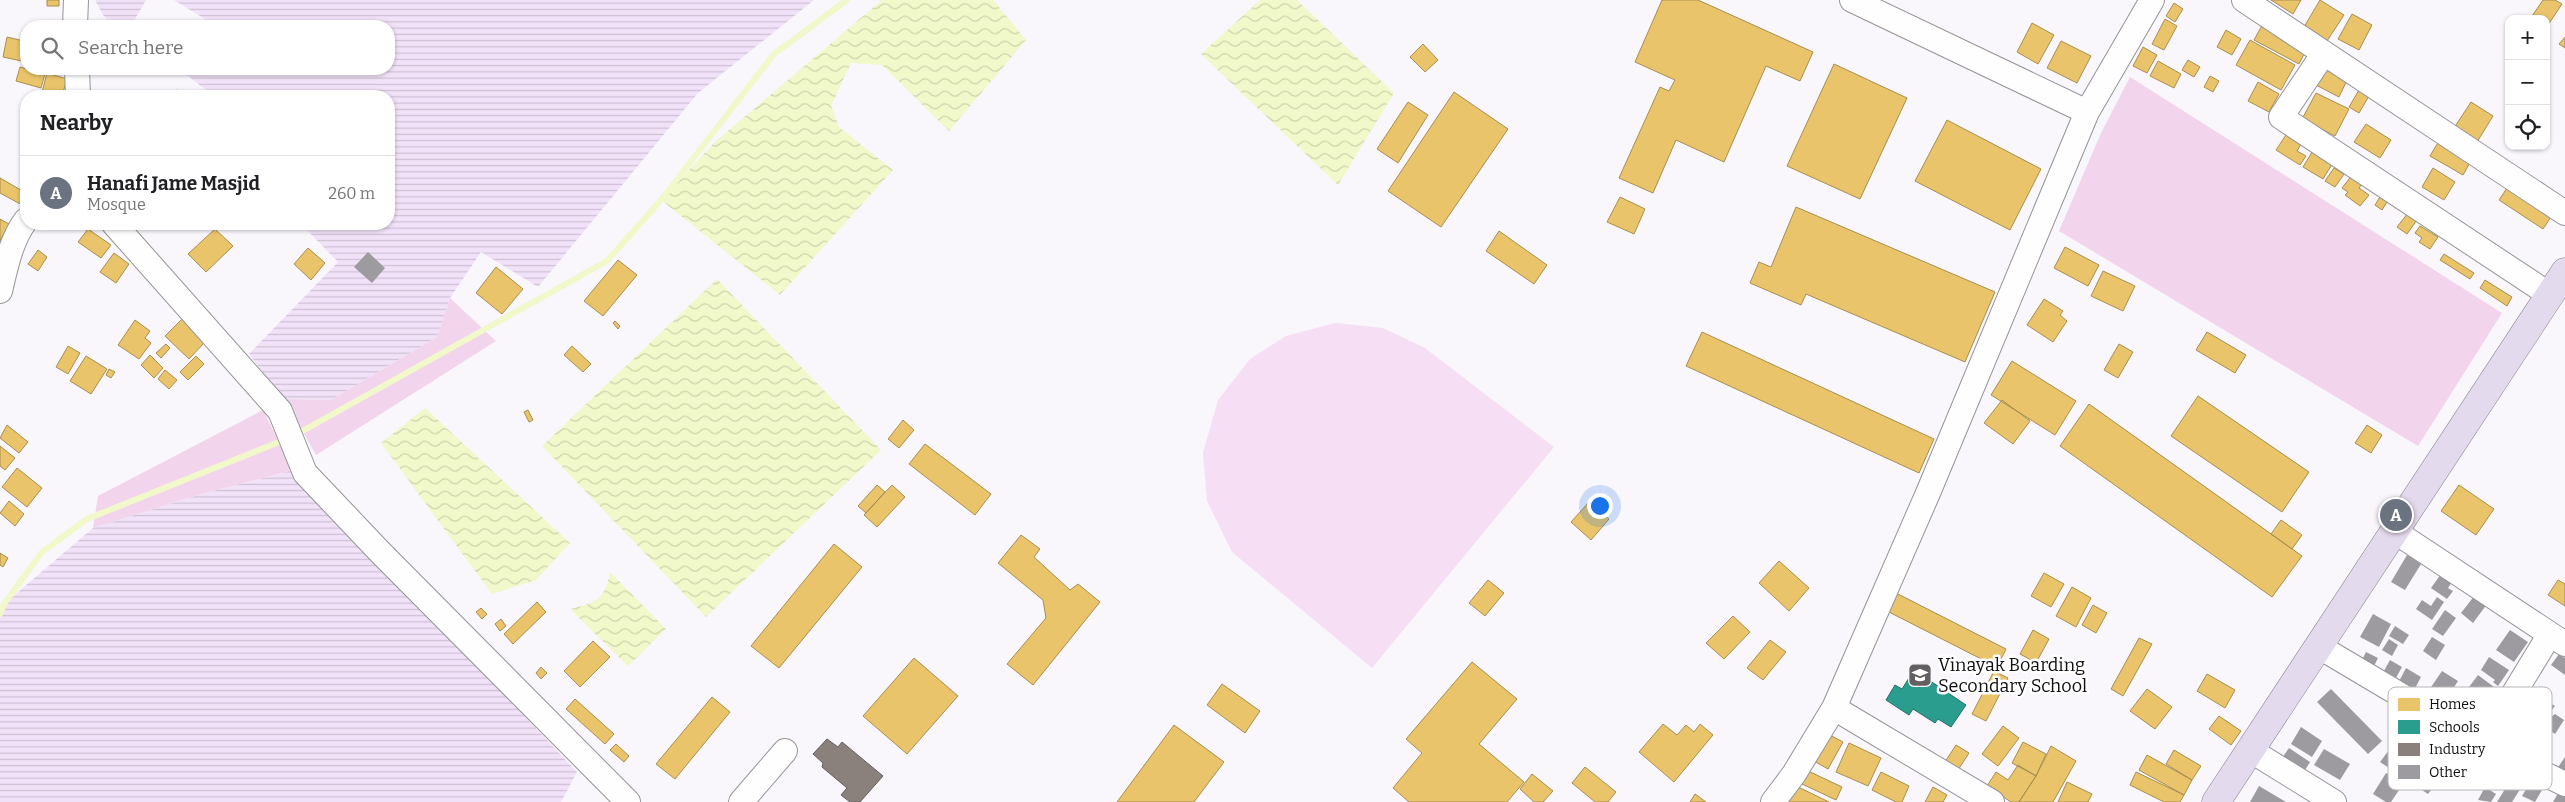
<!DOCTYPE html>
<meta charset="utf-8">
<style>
:root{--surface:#fff;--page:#f6f6f6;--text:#202124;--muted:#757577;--line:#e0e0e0;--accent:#b45309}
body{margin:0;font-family:Bitter,serif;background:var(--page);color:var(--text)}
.controls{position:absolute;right:15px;top:15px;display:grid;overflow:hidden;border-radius:10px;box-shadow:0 1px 4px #0004}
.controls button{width:45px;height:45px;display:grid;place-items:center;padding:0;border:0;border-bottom:1px solid var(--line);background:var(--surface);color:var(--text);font:25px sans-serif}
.you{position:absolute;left:1599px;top:505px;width:18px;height:18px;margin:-12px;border:4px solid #fff;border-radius:50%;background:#1a73e8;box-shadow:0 0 0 8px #1a73e833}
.badge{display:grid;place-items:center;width:32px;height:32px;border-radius:50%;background:var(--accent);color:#fff;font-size:16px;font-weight:700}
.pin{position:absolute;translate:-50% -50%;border:2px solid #fff;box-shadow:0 1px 5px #0006}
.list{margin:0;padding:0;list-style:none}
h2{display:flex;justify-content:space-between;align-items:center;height:65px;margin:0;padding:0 20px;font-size:21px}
h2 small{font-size:16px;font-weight:400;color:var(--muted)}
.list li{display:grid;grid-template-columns:32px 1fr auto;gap:15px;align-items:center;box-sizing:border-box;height:75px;padding:0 20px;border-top:1px solid var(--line)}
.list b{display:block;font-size:19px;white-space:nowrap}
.list p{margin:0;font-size:16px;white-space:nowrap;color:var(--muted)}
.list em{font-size:16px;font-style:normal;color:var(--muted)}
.icon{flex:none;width:28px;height:28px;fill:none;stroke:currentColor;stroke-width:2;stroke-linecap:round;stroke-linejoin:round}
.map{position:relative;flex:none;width:2565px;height:802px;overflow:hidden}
.search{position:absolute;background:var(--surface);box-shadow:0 1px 4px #0004;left:20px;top:20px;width:375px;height:55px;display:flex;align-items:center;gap:12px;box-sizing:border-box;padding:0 18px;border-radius:20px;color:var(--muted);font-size:19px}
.panel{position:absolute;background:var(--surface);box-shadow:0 1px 4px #0004;left:20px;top:90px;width:375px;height:140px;border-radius:20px}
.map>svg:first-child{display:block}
.farmland{fill:url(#farmland-rules)}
.grass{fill:#f2d5ec}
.pitch{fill:#f6dff4}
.water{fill:url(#water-waves)}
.homes{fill:#e9c46a;stroke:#a88e4f}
.schools{fill:#2a9d8f;stroke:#227369}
.industry{fill:#8a817c;stroke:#655f5c}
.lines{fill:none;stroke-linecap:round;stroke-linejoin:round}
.stream{stroke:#f1f8ca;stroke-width:6}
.building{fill:#9d9ba0}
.street-casing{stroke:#959496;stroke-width:26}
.primary-casing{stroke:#828184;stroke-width:29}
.street{stroke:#fefeff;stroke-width:24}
.primary{stroke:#e4daed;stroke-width:28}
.labels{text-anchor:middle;stroke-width:5;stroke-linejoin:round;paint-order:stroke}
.poi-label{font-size:18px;fill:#101010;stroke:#fff;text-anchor:start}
.key{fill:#fff;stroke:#b7b7b7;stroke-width:1}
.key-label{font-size:14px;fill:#101010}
</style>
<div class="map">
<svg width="2565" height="802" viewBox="0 0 2565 802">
<defs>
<pattern id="farmland-rules" width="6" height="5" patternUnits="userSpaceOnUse" patternTransform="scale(1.25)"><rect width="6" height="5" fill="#f1e2f9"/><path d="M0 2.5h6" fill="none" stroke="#cec1d4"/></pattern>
<pattern id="water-waves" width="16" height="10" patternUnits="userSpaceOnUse" patternTransform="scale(1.25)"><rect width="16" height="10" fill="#f1f8ca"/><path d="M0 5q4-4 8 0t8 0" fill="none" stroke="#ced4ac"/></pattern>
</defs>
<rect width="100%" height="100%" fill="#f9f6fc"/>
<path class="farmland" d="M 95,0 L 146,0 L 131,26 L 114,26 L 103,15 Z
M 174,0 L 814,0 L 698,93 L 538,287 L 481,252 L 450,298 L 437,337 L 331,400 L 284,399 L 249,354 L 338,262 L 304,227 L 307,224 L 389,224 L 389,96 L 214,96 L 179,69 L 389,69 L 389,26 L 201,26 L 205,19 Z
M 293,470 L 577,772 L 561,802 L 0,802 L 0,614 L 4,604 L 93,528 L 201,494 Z"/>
<path class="grass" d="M 2130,77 L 2502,313 L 2418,446 L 2059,231 L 2101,133 Z
M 450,298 L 496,341 L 316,455 L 284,399 L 331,400 L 437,337 Z
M 263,410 L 293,470 L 201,494 L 93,528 L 98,496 Z"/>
<path class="pitch" d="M 1335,323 L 1383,328 L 1425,348 L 1554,447 L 1372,668 L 1232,552 L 1207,501 L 1203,453 L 1218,400 L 1250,359 L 1286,336 Z"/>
<path class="water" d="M 882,0 L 993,0 L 1026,40 L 949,131 L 882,65 L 851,63 L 831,106 L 839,127 L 893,170 L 780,295 L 661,200 L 716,141 Z
M 1260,0 L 1297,0 L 1394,93 L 1338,185 L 1201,54 Z
M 717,279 L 881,450 L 706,617 L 542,446 Z
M 425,408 L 570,543 L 536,580 L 492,594 L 381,443 Z
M 610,572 L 666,629 L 628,666 L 570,609 C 595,603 605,600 610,572 Z"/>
<path class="homes" d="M 47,0 L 59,0 L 59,6 L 47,6 Z
M 1662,0 L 1698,0 L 1813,52 L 1800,81 L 1766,66 L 1724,162 L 1676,140 L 1653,193 L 1619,178 L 1660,87 L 1669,91 L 1675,80 L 1635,62 Z
M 2271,0 L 2301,0 L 2293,14 Z
M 2320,0 L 2344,15 L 2327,41 L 2304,27 Z
M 2543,0 L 2555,0 L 2562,4 L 2546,28 L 2546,19 L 2530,19 Z
M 2174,3 L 2183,9 L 2175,22 L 2166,16 Z
M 2352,14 L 2372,25 L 2359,50 L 2338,39 Z
M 2165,19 L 2177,26 L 2164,50 L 2152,44 Z
M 2265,20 L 2309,44 L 2299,64 L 2254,40 Z
M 2032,23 L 2054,35 L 2038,64 L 2017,52 Z
M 2226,30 L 2241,39 L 2232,55 L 2217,47 Z
M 7,37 L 24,41 L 22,46 L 26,47 L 26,62 L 3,57 Z
M 2565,37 L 2565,48 L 2559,44 Z
M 2250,40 L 2295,65 L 2281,90 L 2236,65 Z
M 2061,41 L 2091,56 L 2077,83 L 2047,68 Z
M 1423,44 L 1438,60 L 1425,72 L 1410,57 Z
M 2143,47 L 2157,55 L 2147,73 L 2133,66 Z
M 2188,60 L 2200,67 L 2194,77 L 2182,70 Z
M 2158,61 L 2181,74 L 2174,88 L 2150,76 Z
M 1834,64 L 1907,98 L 1860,199 L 1787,166 Z
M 2327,64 L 2349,76 L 2339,97 L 2316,85 Z
M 20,67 L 45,74 L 41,88 L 16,81 Z
M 47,73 L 67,79 L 62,96 L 41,96 Z
M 2210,76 L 2219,81 L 2213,92 L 2204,87 Z
M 2258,82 L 2279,94 L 2269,112 L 2248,101 Z
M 176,90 L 186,96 L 172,96 Z
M 2359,90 L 2369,96 L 2359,113 L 2349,107 Z
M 1454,92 L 1508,129 L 1441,227 L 1388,191 Z
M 2316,93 L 2349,109 L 2335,136 L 2302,119 Z
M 1408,102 L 1428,115 L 1398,163 L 1377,149 Z
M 2471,102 L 2493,116 L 2477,142 L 2454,128 Z
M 1947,120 L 2041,169 L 2010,230 L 1915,181 Z
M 2366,124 L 2391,140 L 2380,158 L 2354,142 Z
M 2286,135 L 2301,144 L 2297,151 L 2306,156 L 2300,165 L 2276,150 Z
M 2439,141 L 2472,159 L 2463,175 L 2430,156 Z
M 2314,149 L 2334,161 L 2323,179 L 2303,167 Z
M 2334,168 L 2344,174 L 2335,187 L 2325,181 Z
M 2433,168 L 2455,182 L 2444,200 L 2422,187 Z
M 2353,174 L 2363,182 L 2359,188 L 2369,195 L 2360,206 L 2345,195 L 2348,192 L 2342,188 Z
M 0,178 L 26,193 L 22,205 L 0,193 Z
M 2509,185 L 2553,214 L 2543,229 L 2499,200 Z
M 2383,192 L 2390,197 L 2382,210 L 2375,205 Z
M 1620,197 L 1645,209 L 1634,234 L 1607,222 Z
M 1796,207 L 1995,292 L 1965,362 L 1806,294 L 1801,305 L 1750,283 L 1759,262 L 1771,267 Z
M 2408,213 L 2417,220 L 2407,234 L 2397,227 Z
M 0,219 L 9,224 L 0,241 Z
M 2420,226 L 2438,237 L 2430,249 L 2419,242 L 2422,238 L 2415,233 Z
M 88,229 L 111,245 L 101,258 L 78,242 Z
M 215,229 L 233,246 L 206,272 L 188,254 Z
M 1499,231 L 1547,265 L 1534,284 L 1486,251 Z
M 2065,247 L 2099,265 L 2088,286 L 2054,268 Z
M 308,248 L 325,263 L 311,280 L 294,264 Z
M 38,250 L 47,257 L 38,271 L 28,264 Z
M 114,253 L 129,264 L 116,283 L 100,272 Z
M 2444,254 L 2474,273 L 2470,279 L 2440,260 Z
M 618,260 L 637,275 L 603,316 L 584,301 Z
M 496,267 L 523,289 L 502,314 L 476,293 Z
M 2103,271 L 2135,286 L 2123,311 L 2091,296 Z
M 2485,280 L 2512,297 L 2507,306 L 2480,288 Z
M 2044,299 L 2063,311 L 2060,315 L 2067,321 L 2053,342 L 2027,325 Z
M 182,319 L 205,342 L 189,359 L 165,336 Z
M 135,320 L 150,331 L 145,338 L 151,343 L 139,359 L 118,345 Z
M 615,321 L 620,326 L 618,329 L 613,323 Z
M 1702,332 L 1934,439 L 1919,473 L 1686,366 Z
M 2207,332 L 2246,355 L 2235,373 L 2196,350 Z
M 166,344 L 170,348 L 161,358 L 156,353 Z
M 2119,344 L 2133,352 L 2118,378 L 2104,370 Z
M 68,346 L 80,353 L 68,374 L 56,367 Z
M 572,346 L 591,364 L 583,372 L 564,355 Z
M 150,355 L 163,368 L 154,378 L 141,365 Z
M 86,356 L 107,369 L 91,394 L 70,381 Z
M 196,356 L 204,364 L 188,380 L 180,372 Z
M 2012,361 L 2076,401 L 2055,435 L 1991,395 Z
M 109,369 L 115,372 L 111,378 L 106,375 Z
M 165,370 L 177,380 L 169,389 L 158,379 Z
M 2198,396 L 2309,472 L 2282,512 L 2171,436 Z
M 2002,400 L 2030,421 L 2013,444 L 1984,423 Z
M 2089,404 L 2302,556 L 2272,597 L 2060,446 Z
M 528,410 L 533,420 L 529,422 L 524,412 Z
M 903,420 L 914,430 L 899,448 L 888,439 Z
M 7,425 L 28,442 L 19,453 L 0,438 Z
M 2367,425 L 2382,435 L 2371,453 L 2355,443 Z
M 925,444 L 991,494 L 975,515 L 909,464 Z
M 0,446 L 15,458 L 5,470 L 0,466 Z
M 17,468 L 42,488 L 27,507 L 2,487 Z
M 877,485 L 885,492 L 866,513 L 858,506 Z
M 892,485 L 905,497 L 877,527 L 864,515 Z
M 2459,485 L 2494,509 L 2476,535 L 2441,511 Z
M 9,501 L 24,514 L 15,526 L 0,513 Z
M 1589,502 L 1609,519 L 1591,540 L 1571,522 Z
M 2281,520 L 2302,535 L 2292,549 L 2271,534 Z
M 1021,535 L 1040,549 L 1034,557 L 1070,590 L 1078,584 L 1100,602 L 1033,685 L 1007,664 L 1046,618 L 1043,600 L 998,563 Z
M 834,544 L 862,567 L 779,668 L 751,646 Z
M 0,553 L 8,558 L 3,567 L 0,565 Z
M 1779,561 L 1809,588 L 1789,611 L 1759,583 Z
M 2044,573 L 2064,584 L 2051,607 L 2031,596 Z
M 1488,580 L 1504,593 L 1485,616 L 1469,603 Z
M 2558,580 L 2565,584 L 2565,606 L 2548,595 Z
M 2072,587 L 2091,598 L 2076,627 L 2056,616 Z
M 1894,592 L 2006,649 L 1997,667 L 1885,610 Z
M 537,602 L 546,612 L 513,644 L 504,634 Z
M 2093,605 L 2107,613 L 2096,633 L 2082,625 Z
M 481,608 L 487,614 L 482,619 L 476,612 Z
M 1733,616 L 1750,632 L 1724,659 L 1706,643 Z
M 501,619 L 506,626 L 500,631 L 495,624 Z
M 2033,630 L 2049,639 L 2036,663 L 2020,654 Z
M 2139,638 L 2152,644 L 2123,696 L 2111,689 Z
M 1770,640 L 1786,652 L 1763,680 L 1747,668 Z
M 593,641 L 610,657 L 580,687 L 564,671 Z
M 914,658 L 958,696 L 907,754 L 863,716 Z
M 1472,662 L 1517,699 L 1479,744 L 1524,782 L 1507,802 L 1409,802 L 1393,788 L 1422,753 L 1406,739 Z
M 541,667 L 547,673 L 541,679 L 536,673 Z
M 1994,671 L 2008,678 L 1986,721 L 1972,714 Z
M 2207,674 L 2235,690 L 2225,708 L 2197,691 Z
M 1222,684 L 1260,711 L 1245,733 L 1207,705 Z
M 2147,689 L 2172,707 L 2155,729 L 2130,711 Z
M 712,697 L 730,712 L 675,779 L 656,764 Z
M 575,699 L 614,734 L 605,744 L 566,709 Z
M 2219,716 L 2241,731 L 2231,745 L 2209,729 Z
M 1663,724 L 1677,735 L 1686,725 L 1694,732 L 1700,724 L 1713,735 L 1674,782 L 1639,752 Z
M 1174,725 L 1224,762 L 1194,802 L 1117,802 Z
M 2003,726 L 2019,738 L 1998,766 L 1982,754 Z
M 1828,734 L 1843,742 L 1828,769 L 1814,761 Z
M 2023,742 L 2046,754 L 2036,776 L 2012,763 Z
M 1849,743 L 1881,758 L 1868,786 L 1836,772 Z
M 616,744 L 629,756 L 624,762 L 610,750 Z
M 1956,745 L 1969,753 L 1958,770 L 1945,762 Z
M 2051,746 L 2076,761 L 2053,802 L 2019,802 L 2036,776 Z
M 2174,750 L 2201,766 L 2192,780 L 2166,764 Z
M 2147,755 L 2192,780 L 2184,795 L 2139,770 Z
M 2018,765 L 2036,776 L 2019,802 L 2011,802 L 1987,786 L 1996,772 L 2008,780 Z
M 1585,767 L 1616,792 L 1608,802 L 1595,802 L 1572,783 Z
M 1806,770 L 1842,787 L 1836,800 L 1800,783 Z
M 1881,772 L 1909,786 L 1902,802 L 1896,802 L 1872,790 Z
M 2136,772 L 2184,795 L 2180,802 L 2164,802 L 2130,785 Z
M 1532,774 L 1553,791 L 1543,802 L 1534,802 L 1520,789 Z
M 2067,782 L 2092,794 L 2088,802 L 2058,802 Z
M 1796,786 L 1829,802 L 1789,802 Z
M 1933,787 L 1947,795 L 1943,802 L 1925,802 Z
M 1695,794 L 1706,802 L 1690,802 Z"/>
<path class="schools" d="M 1914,670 L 1966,705 L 1951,727 L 1938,719 L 1935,723 L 1913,709 L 1909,715 L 1886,700 L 1895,685 L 1902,689 Z"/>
<path class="industry" d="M 827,739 L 838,747 L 842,742 L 883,776 L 860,802 L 850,802 L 841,795 L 847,788 L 822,767 L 823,763 L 813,754 Z"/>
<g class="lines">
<path class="stream" d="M 299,433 L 607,261 L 661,200 L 774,54 L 847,0
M 0,614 L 4,604 L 42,552 L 87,519 L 284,440"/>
</g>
<path class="building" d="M 368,252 L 385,268 L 372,283 L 354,267 Z
M 2407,555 L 2421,564 L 2405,590 L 2391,582 Z
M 2441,574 L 2452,582 L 2448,588 L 2453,591 L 2447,599 L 2431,588 Z
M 2475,595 L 2487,604 L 2473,623 L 2461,613 Z
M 2437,597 L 2444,602 L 2432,620 L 2416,609 L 2422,600 L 2431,606 Z
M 2445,610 L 2456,618 L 2443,636 L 2432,629 Z
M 2373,614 L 2391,624 L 2379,647 L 2360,637 Z
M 2395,626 L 2409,635 L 2403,644 L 2389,636 Z
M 2510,630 L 2528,642 L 2514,662 L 2496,650 Z
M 2432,637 L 2445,645 L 2436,660 L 2423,651 Z
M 2389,639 L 2398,645 L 2392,656 L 2382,650 Z
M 2366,652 L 2378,658 L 2371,672 L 2359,666 Z
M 2559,654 L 2565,658 L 2565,675 L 2551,665 Z
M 2489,657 L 2509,670 L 2498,686 L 2493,682 L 2495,680 L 2481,670 Z
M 2390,660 L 2402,667 L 2392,685 L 2380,678 Z
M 2406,668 L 2421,677 L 2411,696 L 2396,687 Z
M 2442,671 L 2458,681 L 2443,704 L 2427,693 Z
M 2478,675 L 2494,687 L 2486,698 L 2469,687 Z
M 2331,689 L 2382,741 L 2368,754 L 2317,702 Z
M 2535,694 L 2555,706 L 2548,715 L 2551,717 L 2555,714 L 2564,720 L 2555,734 L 2549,730 L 2537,747 L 2544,751 L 2534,766 L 2520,757 L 2543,723 L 2539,721 L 2535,725 L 2524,718 L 2527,714 L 2518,709 L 2527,695 L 2531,699 Z
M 2301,727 L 2322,741 L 2312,757 L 2291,744 Z
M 2289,748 L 2310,762 L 2302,775 L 2280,761 Z
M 2324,749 L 2350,764 L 2340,780 L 2314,765 Z
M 2389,750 L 2437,782 L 2428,794 L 2380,762 Z
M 2565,757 L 2565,780 L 2554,773 Z
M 2386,773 L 2403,784 L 2391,802 L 2386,802 L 2373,794 Z
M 2515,773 L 2526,780 L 2512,802 L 2497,802 Z
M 2533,778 L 2545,785 L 2535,802 L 2522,796 Z
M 2259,786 L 2286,802 L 2250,802 Z
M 2485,787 L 2496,794 L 2491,802 L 2478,800 Z
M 2561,788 L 2565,790 L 2565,802 L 2553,802 Z"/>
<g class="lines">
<g class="street-casing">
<path id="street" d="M 1852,0 L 2087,112
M 2244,0 L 2565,213
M 75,26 L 76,0
M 2324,53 L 2281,117 L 2550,295
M 77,69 L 78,96
M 114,224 L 280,411 L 305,473 L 380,552 L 628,802
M 0,291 C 6,266 11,240 26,220
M 2394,531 L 2565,644
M 2318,646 L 2483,744 L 2565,784
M 1834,708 L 1992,802
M 2483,744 L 2550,634
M 2250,750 L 2334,802
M 741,802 L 785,751
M 1773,802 L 1794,774 L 1834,708 L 1928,493 L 2087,112 L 2152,0"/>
</g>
<g class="primary-casing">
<path id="primary" d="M 2216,802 L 2565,272"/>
</g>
<use href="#street" class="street"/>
<use href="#primary" class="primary"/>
</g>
<defs>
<g id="school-square" transform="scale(1.25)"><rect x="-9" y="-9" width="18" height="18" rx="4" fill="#626063" stroke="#fff"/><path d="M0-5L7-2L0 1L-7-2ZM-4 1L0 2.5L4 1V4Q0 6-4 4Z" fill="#fff"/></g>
</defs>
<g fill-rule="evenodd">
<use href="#school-square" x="1920" y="675"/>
</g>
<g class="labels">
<g class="poi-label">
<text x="1938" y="671">Vinayak Boarding<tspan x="1938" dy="21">Secondary School</tspan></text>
</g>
</g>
<rect x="2388" y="687" width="164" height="103" rx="8" class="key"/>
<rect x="2398" y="698" width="22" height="13" fill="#e9c46a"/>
<rect x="2398" y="720" width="22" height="14" fill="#2a9d8f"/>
<rect x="2398" y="743" width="22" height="13" fill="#8a817c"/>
<rect x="2398" y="765" width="22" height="14" fill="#9d9ba0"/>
<g class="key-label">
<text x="2429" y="709">Homes</text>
<text x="2429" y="732">Schools</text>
<text x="2429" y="754">Industry</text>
<text x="2429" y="777">Other</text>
</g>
</svg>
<div class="controls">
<button>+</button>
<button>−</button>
<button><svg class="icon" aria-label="locate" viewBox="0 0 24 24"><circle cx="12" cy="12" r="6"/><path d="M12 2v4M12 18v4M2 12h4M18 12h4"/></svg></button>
</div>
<div class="you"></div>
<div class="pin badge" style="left:2396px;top:515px;background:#6b7280">A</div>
<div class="search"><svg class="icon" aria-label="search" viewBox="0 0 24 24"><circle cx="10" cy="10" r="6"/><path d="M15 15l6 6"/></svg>Search here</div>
<section class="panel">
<h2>Nearby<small></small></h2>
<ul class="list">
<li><span class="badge" style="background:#6b7280">A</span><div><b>Hanafi Jame Masjid</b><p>Mosque</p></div><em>260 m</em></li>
</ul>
</section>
</div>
